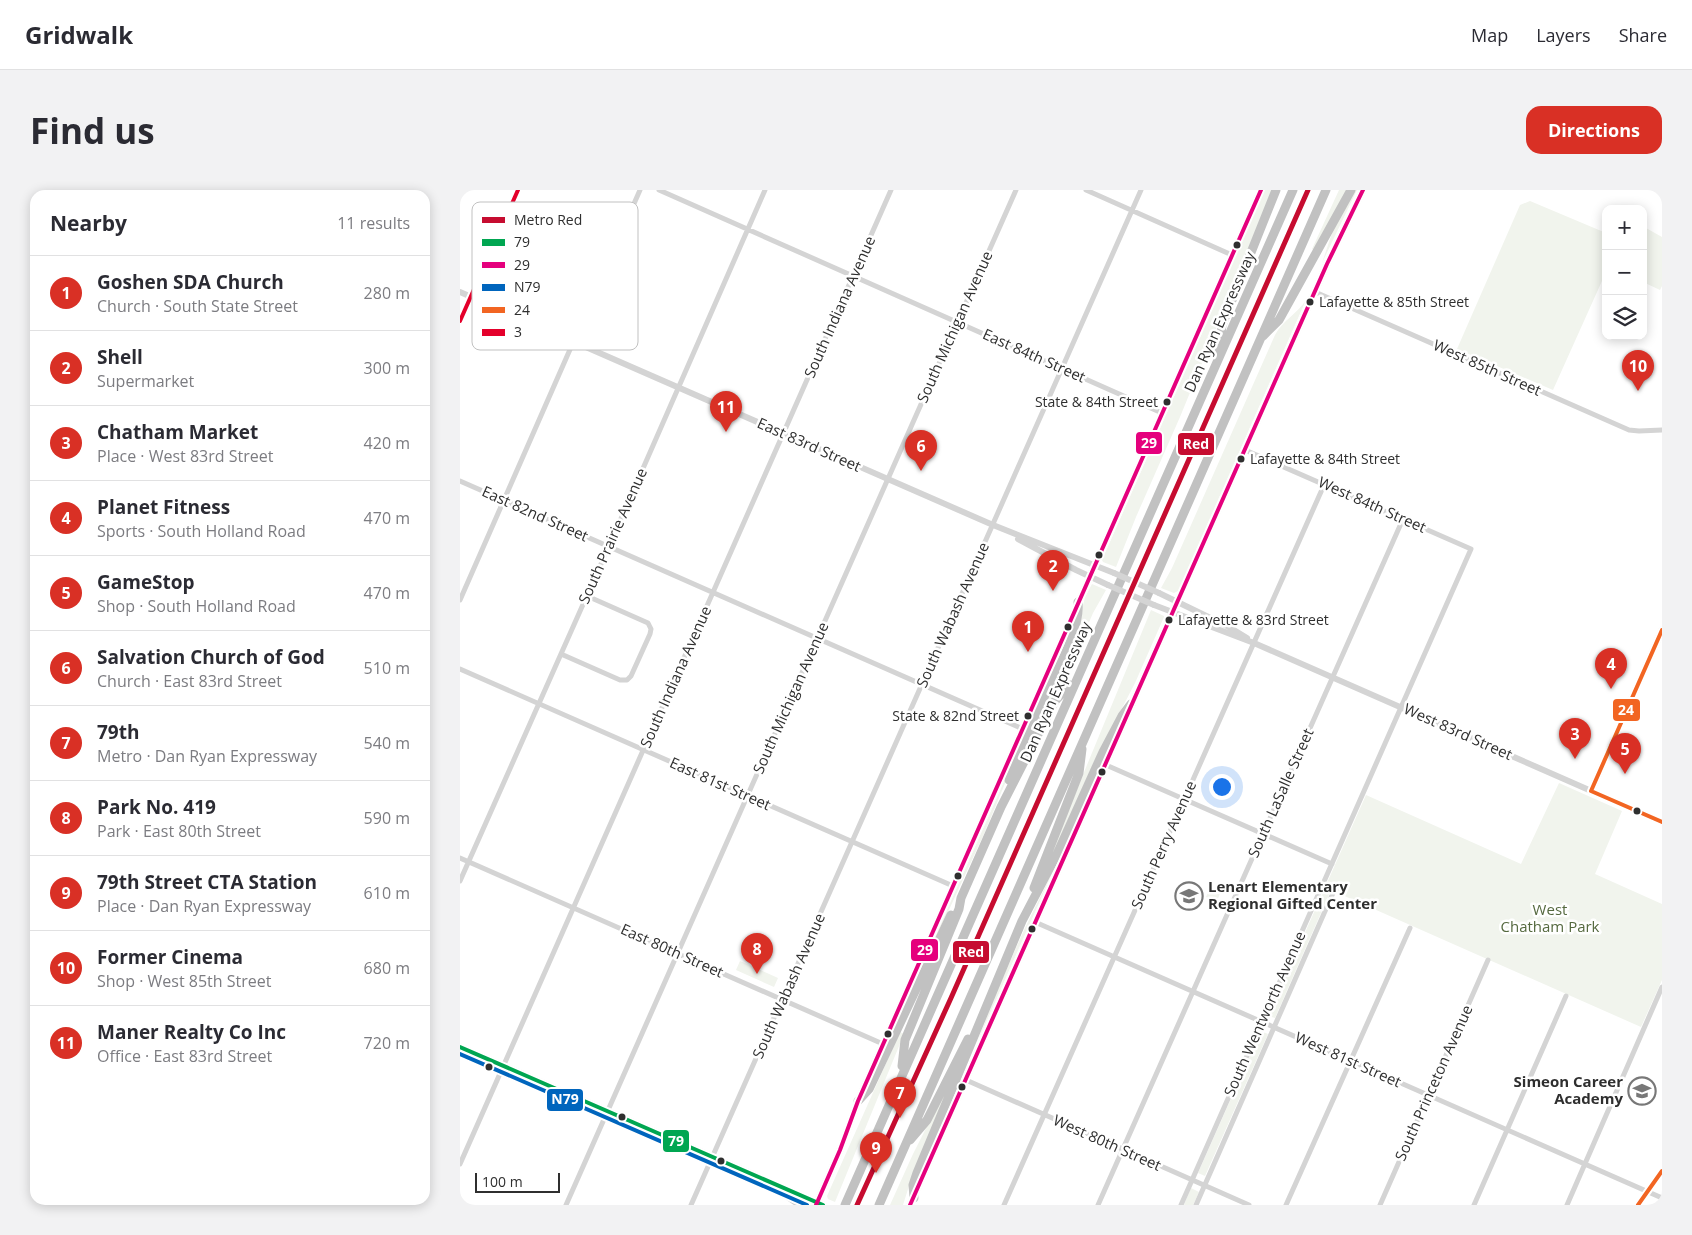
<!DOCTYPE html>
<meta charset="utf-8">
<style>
:root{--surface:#fff;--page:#f2f2f3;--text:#2b2b33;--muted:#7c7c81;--line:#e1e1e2;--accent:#d93025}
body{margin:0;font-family:"Open Sans",sans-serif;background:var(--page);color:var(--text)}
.controls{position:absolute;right:15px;top:15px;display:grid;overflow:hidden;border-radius:10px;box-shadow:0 2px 12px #0003}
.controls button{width:45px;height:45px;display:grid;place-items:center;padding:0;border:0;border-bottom:1px solid var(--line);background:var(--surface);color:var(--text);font:25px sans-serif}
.scale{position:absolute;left:15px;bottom:12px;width:85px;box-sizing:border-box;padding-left:5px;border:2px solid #2f2f2f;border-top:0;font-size:14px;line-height:18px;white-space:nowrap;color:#2f2f2f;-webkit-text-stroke:4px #fff;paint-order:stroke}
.you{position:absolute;left:761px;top:596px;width:18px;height:18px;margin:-12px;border:4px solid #fff;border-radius:50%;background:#1a73e8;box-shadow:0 0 0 8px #1a73e833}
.badge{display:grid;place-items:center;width:32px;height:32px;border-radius:50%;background:var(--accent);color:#fff;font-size:16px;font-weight:700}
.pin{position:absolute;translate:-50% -41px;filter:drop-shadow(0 1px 2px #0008)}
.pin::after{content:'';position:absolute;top:26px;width:18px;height:15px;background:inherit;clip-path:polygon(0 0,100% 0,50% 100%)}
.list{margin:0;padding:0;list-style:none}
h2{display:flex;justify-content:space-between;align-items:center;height:65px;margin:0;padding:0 20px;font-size:21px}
h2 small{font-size:16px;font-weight:400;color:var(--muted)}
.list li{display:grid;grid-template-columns:32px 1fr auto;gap:15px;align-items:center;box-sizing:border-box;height:75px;padding:0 20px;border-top:1px solid var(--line)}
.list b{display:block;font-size:19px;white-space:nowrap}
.list p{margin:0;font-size:16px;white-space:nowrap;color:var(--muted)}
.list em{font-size:16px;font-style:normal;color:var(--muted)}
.icon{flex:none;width:28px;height:28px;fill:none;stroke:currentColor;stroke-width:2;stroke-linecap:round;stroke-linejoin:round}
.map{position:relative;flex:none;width:1202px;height:1015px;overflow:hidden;border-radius:15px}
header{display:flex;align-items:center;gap:30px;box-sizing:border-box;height:70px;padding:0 25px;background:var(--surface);border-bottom:1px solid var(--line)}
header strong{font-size:24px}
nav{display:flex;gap:28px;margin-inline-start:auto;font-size:18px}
.intro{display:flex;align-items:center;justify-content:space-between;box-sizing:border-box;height:120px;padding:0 30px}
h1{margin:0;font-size:35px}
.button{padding:12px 22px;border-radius:15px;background:var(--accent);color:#fff;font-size:18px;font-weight:700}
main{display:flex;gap:30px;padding:0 30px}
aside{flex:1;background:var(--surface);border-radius:15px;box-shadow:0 2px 12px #0003}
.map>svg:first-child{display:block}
.green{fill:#f1f4ed}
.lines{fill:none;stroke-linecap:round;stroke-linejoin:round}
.minor{stroke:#d4d4d4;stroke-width:5}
.tertiary{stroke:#d4d4d4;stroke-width:6}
.secondary{stroke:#cdcdcd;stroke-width:7}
.motorway{stroke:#c1c1c1;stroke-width:9}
.tertiary-bridge{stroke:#d4d4d4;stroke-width:6}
.bus-1-casing{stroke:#fff;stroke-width:8}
.bus-2-casing{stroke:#fff;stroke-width:8}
.bus-3-casing{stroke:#fff;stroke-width:8}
.bus-4-casing{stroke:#fff;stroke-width:8}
.bus-5-casing{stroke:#fff;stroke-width:8}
.bus-1{stroke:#00a651;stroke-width:4}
.bus-2{stroke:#e5007d;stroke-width:4}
.bus-3{stroke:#0065bd;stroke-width:4}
.bus-4{stroke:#f26522;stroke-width:4}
.bus-5{stroke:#e4002b;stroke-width:4}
.metro-1-casing{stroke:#fff;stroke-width:9}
.metro-1{stroke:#c60c30;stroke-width:5}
.bus-dot{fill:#2f2f2f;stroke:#fff;stroke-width:2}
.labels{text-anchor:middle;stroke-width:5;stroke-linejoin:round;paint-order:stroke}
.bus-label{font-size:14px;fill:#2f2f2f;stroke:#fff;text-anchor:start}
.street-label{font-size:15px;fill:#2f2f2f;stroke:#fff}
.poi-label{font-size:15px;font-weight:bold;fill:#2f2f2f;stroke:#fff;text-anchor:start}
.park-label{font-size:15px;fill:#55693f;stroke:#fff}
.key{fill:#fff;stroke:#c1c1c1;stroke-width:1}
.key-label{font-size:14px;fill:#2f2f2f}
.line-badge{stroke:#fff;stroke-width:2}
.badge-label{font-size:14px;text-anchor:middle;font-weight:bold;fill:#fff}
</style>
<header>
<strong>Gridwalk</strong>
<nav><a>Map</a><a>Layers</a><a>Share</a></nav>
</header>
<div class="intro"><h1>Find us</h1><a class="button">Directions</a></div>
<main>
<aside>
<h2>Nearby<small>11 results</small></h2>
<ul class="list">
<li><span class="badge">1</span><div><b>Goshen SDA Church</b><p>Church · South State Street</p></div><em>280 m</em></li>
<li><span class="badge">2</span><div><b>Shell</b><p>Supermarket</p></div><em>300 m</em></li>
<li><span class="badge">3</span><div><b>Chatham Market</b><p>Place · West 83rd Street</p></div><em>420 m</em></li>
<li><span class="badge">4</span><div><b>Planet Fitness</b><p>Sports · South Holland Road</p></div><em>470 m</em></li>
<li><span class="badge">5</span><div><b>GameStop</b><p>Shop · South Holland Road</p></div><em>470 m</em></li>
<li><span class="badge">6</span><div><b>Salvation Church of God</b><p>Church · East 83rd Street</p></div><em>510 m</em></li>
<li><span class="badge">7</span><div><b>79th</b><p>Metro · Dan Ryan Expressway</p></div><em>540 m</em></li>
<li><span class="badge">8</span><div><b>Park No. 419</b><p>Park · East 80th Street</p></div><em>590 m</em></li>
<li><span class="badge">9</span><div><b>79th Street CTA Station</b><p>Place · Dan Ryan Expressway</p></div><em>610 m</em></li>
<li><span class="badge">10</span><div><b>Former Cinema</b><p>Shop · West 85th Street</p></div><em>680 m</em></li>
<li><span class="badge">11</span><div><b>Maner Realty Co Inc</b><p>Office · East 83rd Street</p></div><em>720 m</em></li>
</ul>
</aside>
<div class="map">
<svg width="1202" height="1015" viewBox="0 0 1202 1015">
<rect width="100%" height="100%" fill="#fff"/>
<path class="green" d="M 805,0 L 813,0 L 720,227 L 676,327 L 656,377 L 643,372 L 642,370 Z
M 879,0 L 887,0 L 854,60 L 852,59 Z
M 894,0 L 897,0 L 862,73 L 874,37 Z
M 1070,11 L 1146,43 L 1146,82 L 1093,200 L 997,159 L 1060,15 Z
M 1186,38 L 1202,47 L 1202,96 L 1200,100 L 1183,92 L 1183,39 Z
M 846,110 L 718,401 L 714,403 L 701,398 L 712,378 L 815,145 C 823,130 837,124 846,110 Z
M 632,394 L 646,400 L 633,423 L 613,470 L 565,564 L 620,427 L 625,407 Z
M 691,420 L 704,426 L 704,427 L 675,493 L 634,572 L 591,668 L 589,667 Z
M 550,578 L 551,579 L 524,644 L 475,750 L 474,749 Z
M 1099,593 L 1162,621 L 1135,684 L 1202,714 L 1202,790 L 1181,837 L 871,700 L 815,828 L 808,826 L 906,605 L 1061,674 Z
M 595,677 L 516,855 L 537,801 L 564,740 Z
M 751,696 L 761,701 L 757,711 L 746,707 Z
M 280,771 L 318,788 L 314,797 L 276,780 Z
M 801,841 L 808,844 L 745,986 L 738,983 Z
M 440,842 L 444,844 L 375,1012 L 368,1009 L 367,1006 Z
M 500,871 L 454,980 L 443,1015 L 430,1015 L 453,964 Z
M 731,998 L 739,1002 L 733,1015 L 724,1015 Z"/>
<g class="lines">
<path class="minor" d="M 199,0 L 702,223
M 626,0 L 772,65
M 855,102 L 1169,240 L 1179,241 L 1202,240
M 0,291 L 563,539
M 0,410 L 180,0
M 101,464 L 160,490 L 167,490 L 171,486 L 190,444 L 191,439 L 188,433 L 127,406
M 0,479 L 493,696
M 646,575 L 872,674
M 0,668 L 423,854
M 0,691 L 149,356 L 305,0
M 575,732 L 1202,1008
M 506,890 L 789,1015
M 0,974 L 431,0
M 106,1015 L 556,0
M 231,1015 L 681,0
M 544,1015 L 864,295
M 638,1015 L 943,329
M 721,1015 L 1011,359 L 785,260
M 736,1015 L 873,703
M 826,1015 L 950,738
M 920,1015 L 1028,770
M 1014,1015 L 1106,806
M 1107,1015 L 1202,797"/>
<path class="tertiary" d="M 0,102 L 533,335 L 654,383
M 0,131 L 58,0
M 558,349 L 616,380 L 648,395
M 699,403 L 769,437 L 787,448
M 694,415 L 794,453 L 1202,632
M 1178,1015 L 1202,981"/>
<path class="secondary" d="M 1131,601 L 1202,440
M 0,857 L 363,1015
M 308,993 L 340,1015
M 356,1015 L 380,960 L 398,911 L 801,0
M 450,1015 L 867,74 L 903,0"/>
<path class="motorway" d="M 803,146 L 819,130 L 891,0
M 759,162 L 762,135 L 816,0
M 549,590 C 561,562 573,533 585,505 C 597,480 621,439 618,412
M 574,698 L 619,583 L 622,559
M 442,876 L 445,850 L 499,719 L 501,708 L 541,617 L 595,511 L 610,495
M 398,911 L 409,899 L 491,725
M 450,950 L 467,930 L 508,849
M 454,1008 L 453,995 L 457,983 L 562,731 L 597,664 L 643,562 L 662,526 L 671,514
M 385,1015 L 833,0
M 419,1015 L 866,0"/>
<path class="tertiary-bridge" d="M 654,383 L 699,403
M 648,395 L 694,415"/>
<g class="bus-1-casing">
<path id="bus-1" d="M 0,857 L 363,1015"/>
</g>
<g class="bus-2-casing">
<path id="bus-2" d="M 356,1015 L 380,960 L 398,911 L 801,0
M 450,1015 L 867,74 L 903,0"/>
</g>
<g class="bus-3-casing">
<path id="bus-3" d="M 0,864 L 347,1015"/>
</g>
<g class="bus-4-casing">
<path id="bus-4" d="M 1131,601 L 1202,440
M 1131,601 L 1202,632
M 1178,1015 L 1202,981"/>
</g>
<g class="bus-5-casing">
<path id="bus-5" d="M 0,131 L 58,0"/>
</g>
<use href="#bus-1" class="bus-1"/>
<use href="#bus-2" class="bus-2"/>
<use href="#bus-3" class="bus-3"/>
<use href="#bus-4" class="bus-4"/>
<use href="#bus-5" class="bus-5"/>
<g class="metro-1-casing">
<path id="metro-1" d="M 397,1015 L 491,808 L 848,0"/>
</g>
<use href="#metro-1" class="metro-1"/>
</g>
<defs>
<g id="school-ring" transform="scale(1.4375)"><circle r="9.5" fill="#fff" stroke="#787878" stroke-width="1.5"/><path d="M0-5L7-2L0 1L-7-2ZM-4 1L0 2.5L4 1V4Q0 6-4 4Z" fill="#787878"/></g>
</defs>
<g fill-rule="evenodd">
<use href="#school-ring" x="729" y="706"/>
<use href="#school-ring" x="1182" y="901"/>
</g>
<g class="bus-dot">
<circle cx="777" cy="55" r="4.5"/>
<circle cx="850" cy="112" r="4.5"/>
<circle cx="707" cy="212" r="4.5"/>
<circle cx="781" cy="269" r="4.5"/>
<circle cx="639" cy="365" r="4.5"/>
<circle cx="709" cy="430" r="4.5"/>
<circle cx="608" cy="437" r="4.5"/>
<circle cx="568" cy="526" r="4.5"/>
<circle cx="642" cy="582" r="4.5"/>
<circle cx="1177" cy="621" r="4.5"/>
<circle cx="498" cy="686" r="4.5"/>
<circle cx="572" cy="739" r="4.5"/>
<circle cx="428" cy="844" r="4.5"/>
<circle cx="29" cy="877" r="4.5"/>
<circle cx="502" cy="897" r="4.5"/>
<circle cx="162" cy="927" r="4.5"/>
<circle cx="261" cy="971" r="4.5"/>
</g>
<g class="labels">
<g class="bus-label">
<text x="859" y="117">Lafayette &amp; 85th Street</text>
<text x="698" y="217" text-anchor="end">State &amp; 84th Street</text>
<text x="790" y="274">Lafayette &amp; 84th Street</text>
<text x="718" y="435">Lafayette &amp; 83rd Street</text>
<text x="559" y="531" text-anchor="end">State &amp; 82nd Street</text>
</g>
<g class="street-label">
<text transform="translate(380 117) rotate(-66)" y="5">South Indiana Avenue</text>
<text transform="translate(760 132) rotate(-66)" y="5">Dan Ryan Expressway</text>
<text transform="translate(495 137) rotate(-66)" y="5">South Michigan Avenue</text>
<text transform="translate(574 166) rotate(24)" y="5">East 84th Street</text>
<text transform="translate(1027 178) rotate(24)" y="5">West 85th Street</text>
<text transform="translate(349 255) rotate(24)" y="5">East 83rd Street</text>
<text transform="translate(912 315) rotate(24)" y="5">West 84th Street</text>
<text transform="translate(75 324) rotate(24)" y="5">East 82nd Street</text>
<text transform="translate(153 346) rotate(-66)" y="5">South Prairie Avenue</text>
<text transform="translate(493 425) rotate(-66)" y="5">South Wabash Avenue</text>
<text transform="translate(216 487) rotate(-66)" y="5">South Indiana Avenue</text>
<text transform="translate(596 502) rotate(-66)" y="5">Dan Ryan Expressway</text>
<text transform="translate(331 508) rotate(-66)" y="5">South Michigan Avenue</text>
<text transform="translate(998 542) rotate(24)" y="5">West 83rd Street</text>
<text transform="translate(260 594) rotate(24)" y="5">East 81st Street</text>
<text transform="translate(821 603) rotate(-66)" y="5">South LaSalle Street</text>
<text transform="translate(704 655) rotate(-66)" y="5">South Perry Avenue</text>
<text transform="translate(212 761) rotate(24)" y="5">East 80th Street</text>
<text transform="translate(329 796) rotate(-66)" y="5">South Wabash Avenue</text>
<text transform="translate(805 824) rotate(-66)" y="5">South Wentworth Avenue</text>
<text transform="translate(888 870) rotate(24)" y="5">West 81st Street</text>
<text transform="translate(974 893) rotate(-66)" y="5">South Princeton Avenue</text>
<text transform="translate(647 953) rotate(24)" y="5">West 80th Street</text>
</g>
<g class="poi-label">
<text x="748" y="702">Lenart Elementary<tspan x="748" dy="17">Regional Gifted Center</tspan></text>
<text x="1163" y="897" text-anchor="end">Simeon Career<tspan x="1163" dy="17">Academy</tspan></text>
</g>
<g class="park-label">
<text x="1090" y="725">West<tspan x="1090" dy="17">Chatham Park</tspan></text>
</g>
</g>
<rect x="12" y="12" width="166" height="148" rx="8" class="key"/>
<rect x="22" y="27" width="23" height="6" fill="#c60c30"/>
<rect x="22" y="49" width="23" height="7" fill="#00a651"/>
<rect x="22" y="72" width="23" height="6" fill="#e5007d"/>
<rect x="22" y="94" width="23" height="7" fill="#0065bd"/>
<rect x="22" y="117" width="23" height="6" fill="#f26522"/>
<rect x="22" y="139" width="23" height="7" fill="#e4002b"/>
<g class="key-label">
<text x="54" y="35">Metro Red</text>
<text x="54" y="57">79</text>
<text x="54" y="80">29</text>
<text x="54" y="102">N79</text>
<text x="54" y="125">24</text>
<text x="54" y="147">3</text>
</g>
<g class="line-badge">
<rect x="675" y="241" width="28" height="24" rx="5" fill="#e5007d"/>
<rect x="717" y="242" width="38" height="24" rx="5" fill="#c60c30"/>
<rect x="1152" y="508" width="29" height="24" rx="5" fill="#f26522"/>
<rect x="450" y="748" width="29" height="24" rx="5" fill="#e5007d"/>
<rect x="492" y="750" width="38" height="24" rx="5" fill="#c60c30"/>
<rect x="86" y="898" width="38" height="24" rx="5" fill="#0065bd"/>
<rect x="202" y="939" width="28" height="24" rx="5" fill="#00a651"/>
</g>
<g class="badge-label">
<text x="689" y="258">29</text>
<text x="736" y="259">Red</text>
<text x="1166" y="525">24</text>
<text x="465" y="765">29</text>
<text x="511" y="767">Red</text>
<text x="105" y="914">N79</text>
<text x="216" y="956">79</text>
</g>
</svg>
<div class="controls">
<button>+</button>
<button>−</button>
<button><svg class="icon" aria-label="layers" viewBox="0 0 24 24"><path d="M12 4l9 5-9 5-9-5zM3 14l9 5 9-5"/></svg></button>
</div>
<div class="scale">100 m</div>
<div class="you"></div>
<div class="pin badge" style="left:568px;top:462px">1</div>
<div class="pin badge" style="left:593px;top:401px">2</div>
<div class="pin badge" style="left:1115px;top:569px">3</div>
<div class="pin badge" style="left:1151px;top:499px">4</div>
<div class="pin badge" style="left:1165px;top:584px">5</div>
<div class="pin badge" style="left:461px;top:281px">6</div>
<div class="pin badge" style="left:440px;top:928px">7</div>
<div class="pin badge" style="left:297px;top:784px">8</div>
<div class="pin badge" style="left:416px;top:983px">9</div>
<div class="pin badge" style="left:1178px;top:201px">10</div>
<div class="pin badge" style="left:266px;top:242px">11</div>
</div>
</main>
